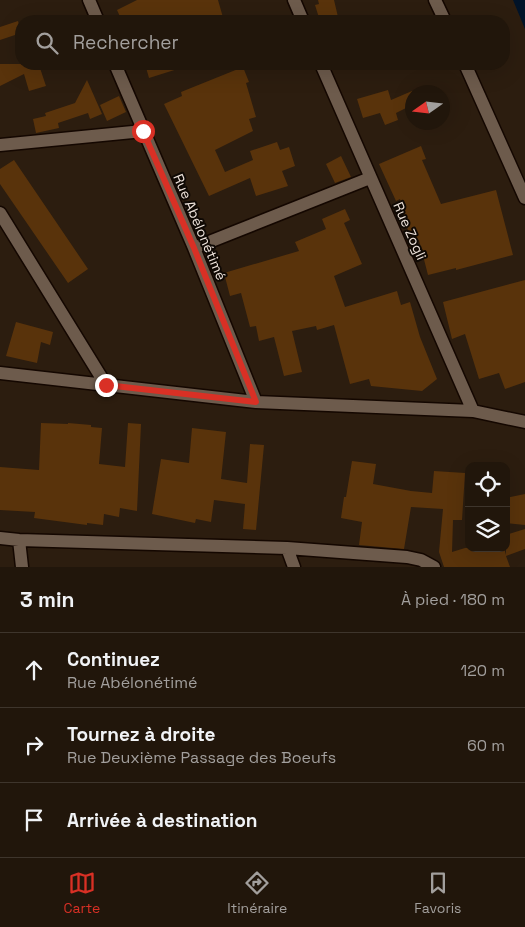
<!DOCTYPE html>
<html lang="fr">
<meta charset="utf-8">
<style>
:root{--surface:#21160b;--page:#291f14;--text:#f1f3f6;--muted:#a29f9d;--line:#3e352c;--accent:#d93025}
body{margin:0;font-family:"Space Grotesk",sans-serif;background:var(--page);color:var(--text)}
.controls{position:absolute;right:15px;bottom:15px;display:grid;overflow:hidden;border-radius:10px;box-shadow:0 5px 20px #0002}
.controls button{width:45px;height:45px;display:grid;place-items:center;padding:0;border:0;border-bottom:1px solid var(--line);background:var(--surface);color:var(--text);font:25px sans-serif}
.compass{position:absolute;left:405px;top:85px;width:45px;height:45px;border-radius:50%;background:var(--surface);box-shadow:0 5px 20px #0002;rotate:256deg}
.stop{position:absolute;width:15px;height:15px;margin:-11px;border:4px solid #d93025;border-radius:50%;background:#fff}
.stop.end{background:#d93025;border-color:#fff;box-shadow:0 1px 5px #0008}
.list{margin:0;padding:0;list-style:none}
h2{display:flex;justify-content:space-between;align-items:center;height:65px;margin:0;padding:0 20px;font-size:21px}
h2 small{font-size:16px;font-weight:400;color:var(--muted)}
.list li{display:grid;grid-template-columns:32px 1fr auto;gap:15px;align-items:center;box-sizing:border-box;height:75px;padding:0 20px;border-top:1px solid var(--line)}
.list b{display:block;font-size:19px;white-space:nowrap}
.list p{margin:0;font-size:16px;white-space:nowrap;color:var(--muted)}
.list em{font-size:16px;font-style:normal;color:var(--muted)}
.icon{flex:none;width:28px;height:28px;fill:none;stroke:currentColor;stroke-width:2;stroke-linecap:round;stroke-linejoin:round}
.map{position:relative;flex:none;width:525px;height:567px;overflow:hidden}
.search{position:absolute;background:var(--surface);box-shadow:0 5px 20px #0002;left:15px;right:15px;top:15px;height:55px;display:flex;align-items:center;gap:12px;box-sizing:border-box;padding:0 18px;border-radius:20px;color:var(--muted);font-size:19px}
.sheet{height:290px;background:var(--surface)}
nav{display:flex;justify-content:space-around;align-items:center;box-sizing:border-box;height:70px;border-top:1px solid var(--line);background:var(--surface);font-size:14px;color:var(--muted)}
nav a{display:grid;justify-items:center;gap:2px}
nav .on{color:var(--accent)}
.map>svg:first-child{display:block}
.water{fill:#011328}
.building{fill:#59330b}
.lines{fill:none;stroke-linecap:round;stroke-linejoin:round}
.minor-casing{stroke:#140700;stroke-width:15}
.minor{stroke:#6d5b4c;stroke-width:12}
.route{stroke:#d93025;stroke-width:6}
.labels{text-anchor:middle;stroke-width:4;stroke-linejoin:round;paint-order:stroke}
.street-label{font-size:14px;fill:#eee3db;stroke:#0f0904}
</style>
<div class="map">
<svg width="525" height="567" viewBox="0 0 525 567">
<rect width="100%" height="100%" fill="#2c1d0f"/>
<path class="water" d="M 513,0 L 525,0 L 525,29 Z"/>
<path class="building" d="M 137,0 L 218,0 L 224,21 L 122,21 L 117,10 Z
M 318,0 L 334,0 L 338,17 L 320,21 L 315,5 L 319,4 Z
M 18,21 L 21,33 L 0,40 L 0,27 Z
M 0,64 L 44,64 L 36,68 L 37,69 L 40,68 L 46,86 L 29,91 L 24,74 L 0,86 Z
M 145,64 L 184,64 L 184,67 L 149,78 Z
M 243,67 L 249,82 L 246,83 L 256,117 L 249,119 L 253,131 L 215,150 L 225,172 L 253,160 L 250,151 L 277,142 L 280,150 L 289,147 L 295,166 L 282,171 L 288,186 L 256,196 L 250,178 L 209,196 L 164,104 L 182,96 L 181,92 Z
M 87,80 L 102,114 L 90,119 L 88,113 L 58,123 L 59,128 L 36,133 L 33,119 L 46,116 L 45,113 L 75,103 Z
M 388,90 L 391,100 L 412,91 L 412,105 L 396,113 L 398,120 L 385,125 L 380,113 L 363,118 L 357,99 Z
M 119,96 L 126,112 L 107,121 L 100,105 Z
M 421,146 L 426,159 L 422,160 L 441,204 L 496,190 L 513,255 L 456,270 L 456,268 L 428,275 L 419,240 L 411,242 L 400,199 L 396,201 L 379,164 Z
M 341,156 L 351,177 L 335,183 L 326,164 Z
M 14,160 L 88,269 L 68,283 L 0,184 L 0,169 Z
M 345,209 L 350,220 L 344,223 L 362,264 L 334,276 L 345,307 L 397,291 L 401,305 L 410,302 L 420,337 L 437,379 L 422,391 L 371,386 L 369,379 L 350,384 L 334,325 L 317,330 L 316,326 L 292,331 L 302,372 L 284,376 L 274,337 L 259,341 L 256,326 L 250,327 L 241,293 L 230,296 L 224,273 L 299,251 L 295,242 L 326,229 L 322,219 Z
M 525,280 L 525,382 L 505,389 L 499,373 L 479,379 L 465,334 L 452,339 L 443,302 Z
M 16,322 L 53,332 L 50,345 L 41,342 L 37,363 L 6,356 Z
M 41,423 L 68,424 L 68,423 L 91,425 L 91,427 L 102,428 L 99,464 L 125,467 L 128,423 L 141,424 L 137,511 L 120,508 L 119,517 L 104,514 L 103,525 L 87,523 L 87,525 L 34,518 L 35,512 L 0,510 L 0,467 L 39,470 Z
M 192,428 L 226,432 L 221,479 L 247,483 L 250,444 L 264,445 L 256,530 L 243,529 L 245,504 L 214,500 L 211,522 L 196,519 L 195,523 L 152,514 L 161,459 L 189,463 Z
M 352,461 L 376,464 L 373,484 L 411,491 L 432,493 L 434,471 L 465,473 L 462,520 L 453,520 L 452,552 L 465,548 L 504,548 L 506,555 L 506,535 L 525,529 L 525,549 L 506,556 L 510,567 L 444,567 L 439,552 L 443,509 L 411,507 L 404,549 L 359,545 L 362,522 L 341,518 L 344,497 L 346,497 Z
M 525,494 L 525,525 L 506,523 L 506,498 Z"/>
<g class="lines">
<g class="minor-casing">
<path id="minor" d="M 89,0 L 98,21
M 294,0 L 303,21
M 435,0 L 445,21
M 115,64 L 194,248 L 256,402
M 321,64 L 473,411
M 465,64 L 525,198
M 0,145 L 143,131
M 0,213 L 106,385
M 194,248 L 370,178
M 0,373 L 256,402 L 473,411 L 525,422
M 0,538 L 19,540 L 287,548 L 407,557 L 421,560 L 434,567
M 19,540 L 22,567
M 287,548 L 294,567"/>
</g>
<use href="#minor" class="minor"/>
</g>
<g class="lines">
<path class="route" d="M 106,385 L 256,402 L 194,248 L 143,131"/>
</g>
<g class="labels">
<g class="street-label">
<text transform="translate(200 227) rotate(67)" y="5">Rue Abélonétimé</text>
<text transform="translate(410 231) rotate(66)" y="5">Rue Zogli</text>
</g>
</g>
</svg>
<div class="controls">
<button><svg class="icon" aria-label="locate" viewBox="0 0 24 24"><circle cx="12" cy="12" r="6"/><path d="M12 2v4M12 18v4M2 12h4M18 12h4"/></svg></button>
<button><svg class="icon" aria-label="layers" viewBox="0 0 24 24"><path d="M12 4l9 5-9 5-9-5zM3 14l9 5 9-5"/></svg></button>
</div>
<svg class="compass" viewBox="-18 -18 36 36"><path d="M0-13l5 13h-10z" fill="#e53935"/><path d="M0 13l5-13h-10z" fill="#a29f9d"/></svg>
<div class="stop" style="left:143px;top:131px"></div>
<div class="stop end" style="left:106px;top:385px"></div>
<div class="search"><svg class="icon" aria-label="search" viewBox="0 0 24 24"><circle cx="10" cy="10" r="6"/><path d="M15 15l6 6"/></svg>Rechercher</div>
</div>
<section class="sheet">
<h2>3 min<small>À pied · 180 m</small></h2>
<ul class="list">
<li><svg class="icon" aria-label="ahead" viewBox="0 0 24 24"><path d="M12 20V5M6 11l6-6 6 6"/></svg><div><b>Continuez</b><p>Rue Abélonétimé</p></div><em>120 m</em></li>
<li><svg class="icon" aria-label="right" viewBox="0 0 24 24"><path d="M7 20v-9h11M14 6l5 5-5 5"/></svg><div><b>Tournez à droite</b><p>Rue Deuxième Passage des Boeufs</p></div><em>60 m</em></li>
<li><svg class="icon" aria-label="arrive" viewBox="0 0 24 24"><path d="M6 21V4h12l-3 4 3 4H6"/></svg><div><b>Arrivée à destination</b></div></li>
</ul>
</section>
<nav>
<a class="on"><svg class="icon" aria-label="map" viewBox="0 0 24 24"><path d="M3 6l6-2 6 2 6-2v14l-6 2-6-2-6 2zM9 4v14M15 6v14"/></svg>Carte</a>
<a><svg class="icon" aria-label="directions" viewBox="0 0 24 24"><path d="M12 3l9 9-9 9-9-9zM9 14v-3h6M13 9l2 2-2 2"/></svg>Itinéraire</a>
<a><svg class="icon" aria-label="saved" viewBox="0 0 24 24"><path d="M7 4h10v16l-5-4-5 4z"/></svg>Favoris</a>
</nav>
